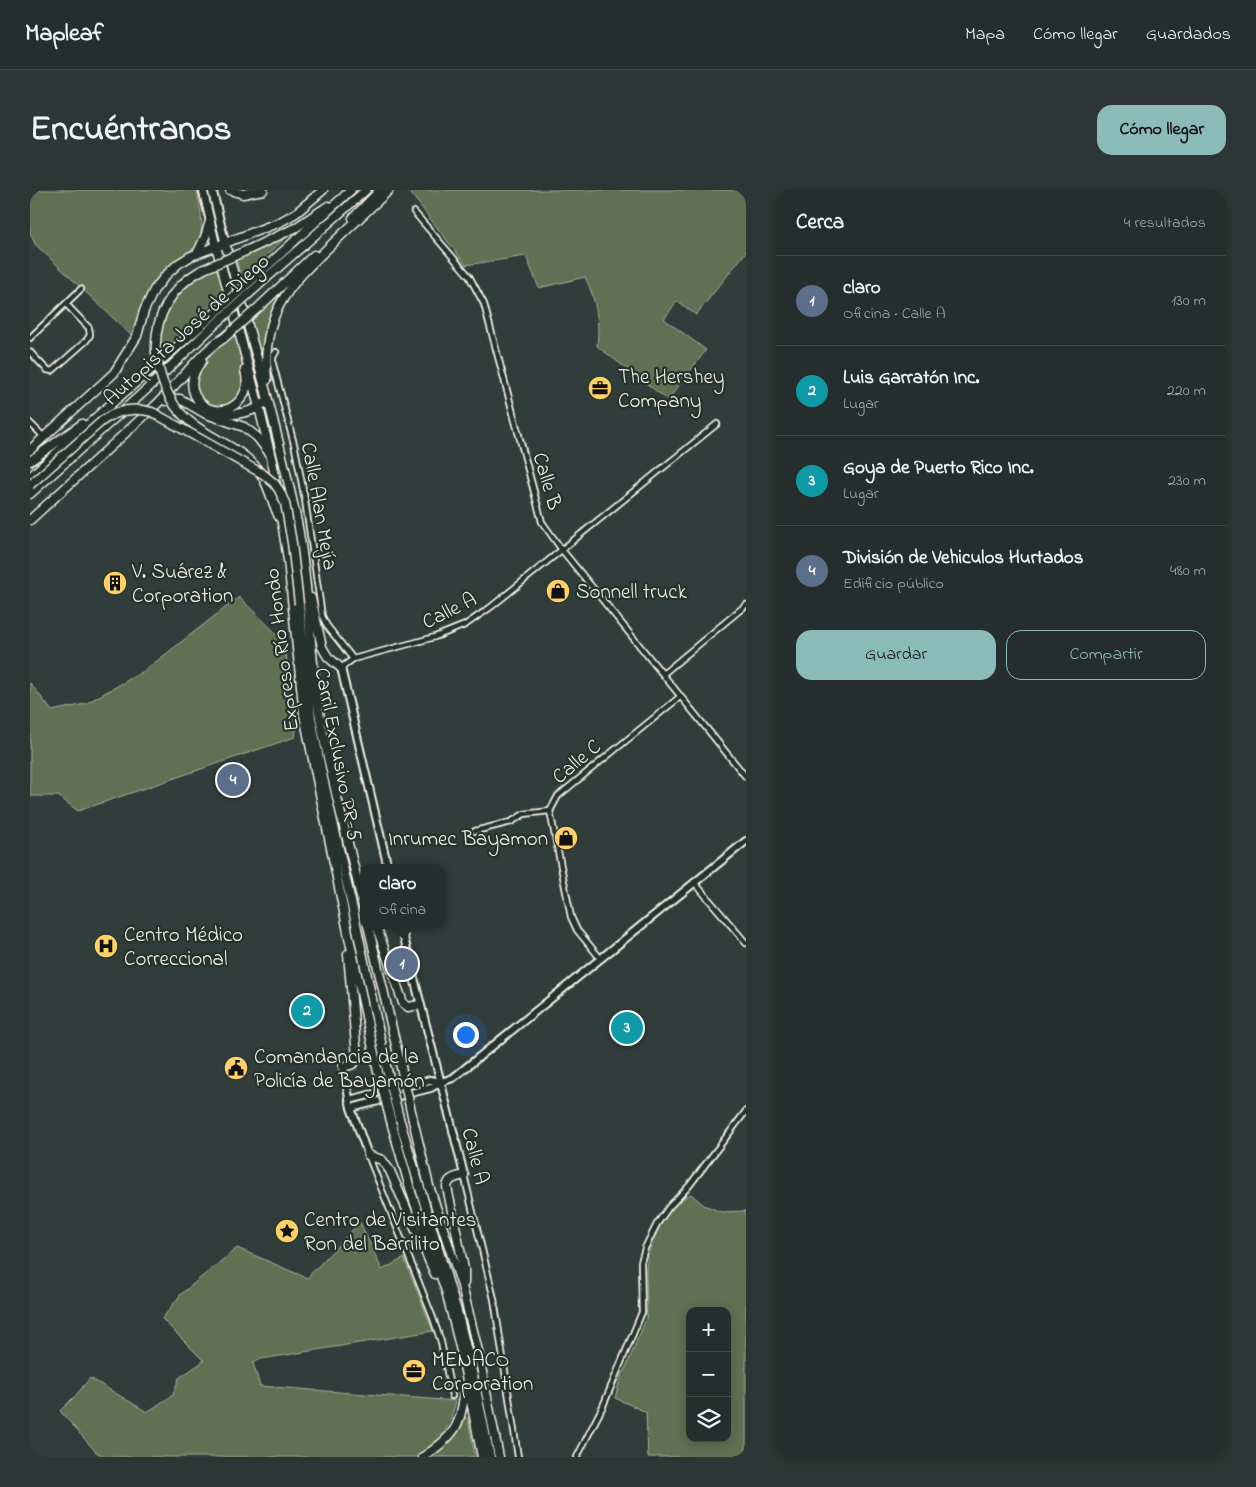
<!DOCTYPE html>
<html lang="es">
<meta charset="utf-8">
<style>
:root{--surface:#252e2c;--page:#2d3634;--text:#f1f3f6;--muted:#a3a8a9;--line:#424a48;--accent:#8bbbb9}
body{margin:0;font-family:"Indie Flower",sans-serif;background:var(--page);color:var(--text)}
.controls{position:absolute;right:15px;bottom:15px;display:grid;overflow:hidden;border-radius:10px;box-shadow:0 2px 12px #0003}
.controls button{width:45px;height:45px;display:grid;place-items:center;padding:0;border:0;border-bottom:1px solid var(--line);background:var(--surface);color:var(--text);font:25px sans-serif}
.you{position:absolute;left:435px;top:844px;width:18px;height:18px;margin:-12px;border:4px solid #fff;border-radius:50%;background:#1a73e8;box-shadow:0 0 0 8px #1a73e833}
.badge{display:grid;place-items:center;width:32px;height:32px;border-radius:50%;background:var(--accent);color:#fff;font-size:16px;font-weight:700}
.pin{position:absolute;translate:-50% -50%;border:2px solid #fff;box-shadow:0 1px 5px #0006}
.popup{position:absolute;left:330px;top:674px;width:85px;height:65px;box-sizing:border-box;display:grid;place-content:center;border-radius:10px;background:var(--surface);filter:drop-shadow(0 1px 4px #0005);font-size:16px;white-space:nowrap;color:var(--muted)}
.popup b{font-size:19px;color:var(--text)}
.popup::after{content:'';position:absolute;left:50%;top:100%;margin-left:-10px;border:10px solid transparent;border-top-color:var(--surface)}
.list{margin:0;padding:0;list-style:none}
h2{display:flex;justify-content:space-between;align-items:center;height:65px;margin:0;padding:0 20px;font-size:21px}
h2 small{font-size:16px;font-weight:400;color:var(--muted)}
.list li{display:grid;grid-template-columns:32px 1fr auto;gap:15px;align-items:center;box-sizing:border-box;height:90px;padding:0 20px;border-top:1px solid var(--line)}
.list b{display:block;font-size:19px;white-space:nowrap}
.list p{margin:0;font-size:16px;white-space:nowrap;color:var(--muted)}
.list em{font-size:16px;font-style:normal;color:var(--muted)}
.actions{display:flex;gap:10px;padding:15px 20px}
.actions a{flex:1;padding:11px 0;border:1px solid var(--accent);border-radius:15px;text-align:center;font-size:18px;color:var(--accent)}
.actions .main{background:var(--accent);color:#111}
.icon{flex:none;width:28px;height:28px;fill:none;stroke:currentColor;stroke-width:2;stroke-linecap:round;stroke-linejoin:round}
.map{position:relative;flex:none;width:716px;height:1267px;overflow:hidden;border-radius:15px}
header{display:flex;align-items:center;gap:30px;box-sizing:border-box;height:70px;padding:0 25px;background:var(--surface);border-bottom:1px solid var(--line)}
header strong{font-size:24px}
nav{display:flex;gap:28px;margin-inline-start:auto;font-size:18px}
.intro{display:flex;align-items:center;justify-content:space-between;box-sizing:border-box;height:120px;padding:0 30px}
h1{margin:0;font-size:35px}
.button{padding:12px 22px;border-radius:15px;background:var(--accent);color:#111;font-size:18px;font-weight:700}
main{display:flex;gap:30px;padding:0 30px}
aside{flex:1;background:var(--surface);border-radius:15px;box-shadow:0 2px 12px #0003}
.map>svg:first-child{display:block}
.green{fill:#5e7052;stroke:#a9b09d;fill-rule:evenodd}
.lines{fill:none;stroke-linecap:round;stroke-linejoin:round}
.street-casing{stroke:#f4f1e8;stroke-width:8}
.secondary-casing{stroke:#f4f1e8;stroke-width:10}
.primary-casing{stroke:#f4f1e8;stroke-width:11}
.highway-casing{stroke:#f4f1e8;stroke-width:11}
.street{stroke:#26332d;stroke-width:4.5}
.secondary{stroke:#26332d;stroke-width:6}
.primary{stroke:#26332d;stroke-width:7}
.highway{stroke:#26332d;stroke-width:8}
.highway-bridge-casing{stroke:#f4f1e8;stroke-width:11;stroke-linecap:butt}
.highway-bridge{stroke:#26332d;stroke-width:8}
.labels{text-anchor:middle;stroke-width:4.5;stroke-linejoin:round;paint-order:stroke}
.street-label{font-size:21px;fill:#f4f1e8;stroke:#26332d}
.poi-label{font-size:21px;fill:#f4f1e8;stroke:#26332d;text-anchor:start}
</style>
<header>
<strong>Mapleaf</strong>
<nav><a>Mapa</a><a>Cómo llegar</a><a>Guardados</a></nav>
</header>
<div class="intro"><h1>Encuéntranos</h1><a class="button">Cómo llegar</a></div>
<main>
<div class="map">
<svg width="716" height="1267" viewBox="0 0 716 1267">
<rect width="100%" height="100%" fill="#313d3b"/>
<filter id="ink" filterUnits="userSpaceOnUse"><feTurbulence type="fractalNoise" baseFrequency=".02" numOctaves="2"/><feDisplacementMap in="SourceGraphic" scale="10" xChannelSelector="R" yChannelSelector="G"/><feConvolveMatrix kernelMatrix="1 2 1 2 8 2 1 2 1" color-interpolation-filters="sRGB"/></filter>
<g filter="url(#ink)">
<path class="green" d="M 0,0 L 167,0 C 169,15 176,39 168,53 C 163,62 151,64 144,71 C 120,91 109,117 102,146 L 5,54 L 0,43 Z
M 378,0 L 716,0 L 716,62 L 666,125 L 647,111 L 634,129 L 676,160 L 638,210 L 567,156 C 570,132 566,109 555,87 L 509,98 L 496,66 L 436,75 Z
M 259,45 L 211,88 L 206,69 Z
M 188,77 L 194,103 L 130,162 C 128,117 148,93 188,77 Z
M 253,98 L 255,99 C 240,125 235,139 232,168 L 230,169 L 221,132 Z
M 205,145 C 208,159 215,176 213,190 C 209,228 162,222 166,190 C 167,174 193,154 205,145 Z
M 209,407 L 254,451 L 267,536 L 265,547 L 48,621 L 28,606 L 0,606 L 0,493 L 22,521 L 55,514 L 114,481 Z
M 661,1004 L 674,1015 L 691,1022 L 716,1021 L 716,1267 L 618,1267 L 616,1222 L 585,1208 L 592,1182 L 594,1182 L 616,1129 C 618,1114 616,1098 616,1082 C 617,1058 629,1033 645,1015 C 649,1011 655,1007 661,1004 ZM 660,1121 L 697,1121 L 697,1248 L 660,1248 Z
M 330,1032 L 352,1080 L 374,1068 L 403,1141 L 231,1169 L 223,1173 L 230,1196 L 426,1211 C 417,1244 414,1248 387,1267 L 76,1267 L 66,1262 L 30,1221 L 47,1204 L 60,1188 L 117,1222 L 143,1205 L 149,1188 L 174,1171 L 132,1129 L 151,1104 L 207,1058 L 277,1088 Z
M 434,1227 L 438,1228 L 445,1267 L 395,1267 Z"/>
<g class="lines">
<g class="street-casing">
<path id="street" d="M 384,22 L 439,86 L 454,114 L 512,332 L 532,360 L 716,587
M 0,148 L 51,99
M 0,162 L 17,180 L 22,181 L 56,151 L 60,145 L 59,138 L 36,114
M 246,162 L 243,167 L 243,174 L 265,258 L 275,310 L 292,426 L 297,436 L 323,469
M 0,233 L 14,247
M 311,478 L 323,469 L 405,447 L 435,435 L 461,417 L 687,234
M 633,484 L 716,415
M 445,641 L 481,632 L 494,624 L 520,621
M 664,692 L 716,753
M 570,768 L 547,740 L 541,727 L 520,621 L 528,606 L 651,506
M 338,965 L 403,1128 L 411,1152 L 422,1206
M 434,985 L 464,1109 L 488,1267
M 547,1267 L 573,1216 L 612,1122 L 611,1072 L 615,1058 L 627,1034 L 639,1017 L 659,996 L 716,921"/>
</g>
<g class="secondary-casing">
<path id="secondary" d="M 311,478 L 358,678
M 371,735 C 391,819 414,902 434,985
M 313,877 L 321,918 L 338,965
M 319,910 L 400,890 L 411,892
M 321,918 L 401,898 L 411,892 L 423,888 L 716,651"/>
</g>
<g class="primary-casing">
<path id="primary" d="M 173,0 L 186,56
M 182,0 L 195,53"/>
</g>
<g class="highway-casing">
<path id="highway" d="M 200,0 L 213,4 L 233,0
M 323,28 L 350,0
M 195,53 C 221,145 247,238 267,332 C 279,392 279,455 288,516 C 299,584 318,649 333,716
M 186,56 L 229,217 L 243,276 L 258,370 L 274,525 L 320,752 L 348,882
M 218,60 L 265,38 L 298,16
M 167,64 L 175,47 L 180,31
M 237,76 L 321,0
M 242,83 L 336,0
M 229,117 L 284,65
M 126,162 C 124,126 142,95 174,79
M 172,171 C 143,204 186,238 210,210 C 217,202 218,191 215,180
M 237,190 C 231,125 257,97 301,55 C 320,37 340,18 359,0
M 136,211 L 141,209 L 150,209 L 176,224 L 214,237 L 227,247 L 238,261
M 145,216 C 166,245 202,251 225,276 C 238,291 241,310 249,327
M 188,227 C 202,224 221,224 233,214
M 0,260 L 84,183 L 107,146 L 114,121 L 124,100 L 136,85 L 148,74 L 161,66 L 250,32 L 266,23 L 293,0
M 0,271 L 52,234
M 0,287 L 73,221 L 173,134
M 0,304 L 117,199 L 178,141
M 0,330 L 125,216 C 131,210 137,204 142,198 C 159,181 172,161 194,148
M 281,408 L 292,457 L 298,467 L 311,478
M 269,414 L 281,527 L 291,579 L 326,734 L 357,880
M 338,735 L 371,877
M 346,735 L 373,813 L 378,817 L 390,815
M 313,877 C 320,875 326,875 327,867 L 318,764
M 369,928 L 428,1125 L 445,1194 L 460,1267
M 383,930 L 399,996 L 432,1096 L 447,1157 L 469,1267
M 362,935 L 382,1005 L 416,1101 L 431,1161 L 452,1267
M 338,965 L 352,970 L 360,981 L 405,1084
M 434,1093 L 434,1079 L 417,997 C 418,988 426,987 434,985
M 393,1267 C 425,1246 432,1235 435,1196"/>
</g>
<use href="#street" class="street"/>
<use href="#secondary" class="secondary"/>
<use href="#primary" class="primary"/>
<use href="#highway" class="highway"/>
<g class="highway-bridge-casing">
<path id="highway-bridge" d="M 174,79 L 218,60
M 173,134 L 237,76
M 178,141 L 242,83
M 194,148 L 229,117
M 126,162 C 128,182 134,199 145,216
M 0,295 L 72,231 C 87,220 104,217 122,222 L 233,284 L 244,293 L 249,300 L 255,313 L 262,353 L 269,414
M 371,877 L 383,930
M 357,880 L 369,928
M 348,882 L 362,935"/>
</g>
<use href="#highway-bridge" class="highway-bridge"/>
</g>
</g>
<defs>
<g id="office-disc" transform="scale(1.25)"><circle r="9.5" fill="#ffd166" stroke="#26332d"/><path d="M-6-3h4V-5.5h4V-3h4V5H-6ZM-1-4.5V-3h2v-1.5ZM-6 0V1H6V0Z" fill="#111"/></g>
<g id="building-disc" transform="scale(1.25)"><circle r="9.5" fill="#ffd166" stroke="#26332d"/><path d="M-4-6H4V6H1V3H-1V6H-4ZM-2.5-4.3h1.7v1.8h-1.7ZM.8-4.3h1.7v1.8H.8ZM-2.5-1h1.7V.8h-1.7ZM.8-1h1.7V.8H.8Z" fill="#111"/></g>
<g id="shop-disc" transform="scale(1.25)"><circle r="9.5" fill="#ffd166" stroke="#26332d"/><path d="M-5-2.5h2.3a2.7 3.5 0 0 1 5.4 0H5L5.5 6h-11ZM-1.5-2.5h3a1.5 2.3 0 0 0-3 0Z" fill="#111"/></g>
<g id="hospital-disc" transform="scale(1.25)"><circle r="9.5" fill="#ffd166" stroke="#26332d"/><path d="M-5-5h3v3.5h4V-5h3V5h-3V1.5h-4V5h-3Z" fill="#111"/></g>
<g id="civic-disc" transform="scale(1.25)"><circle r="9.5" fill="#ffd166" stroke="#26332d"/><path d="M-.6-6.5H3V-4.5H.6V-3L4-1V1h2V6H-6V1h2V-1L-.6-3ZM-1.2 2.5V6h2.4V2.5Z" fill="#111"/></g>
<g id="sight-disc" transform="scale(1.25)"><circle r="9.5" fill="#ffd166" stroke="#26332d"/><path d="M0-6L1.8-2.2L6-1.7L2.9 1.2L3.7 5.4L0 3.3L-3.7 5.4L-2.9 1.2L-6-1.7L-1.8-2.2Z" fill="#111"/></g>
</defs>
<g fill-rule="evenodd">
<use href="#office-disc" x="570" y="198"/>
<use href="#building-disc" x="85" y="393"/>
<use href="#shop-disc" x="528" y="401"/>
<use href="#shop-disc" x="536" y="648"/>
<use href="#hospital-disc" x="76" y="756"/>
<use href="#civic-disc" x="206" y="878"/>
<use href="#sight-disc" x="257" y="1041"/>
<use href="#office-disc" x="384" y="1181"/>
</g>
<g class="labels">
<g class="street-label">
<text transform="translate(156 139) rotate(-42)" y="7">Autopista José de Diego</text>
<text transform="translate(518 291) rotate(74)" y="7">Calle B</text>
<text transform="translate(290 316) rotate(80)" y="7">Calle Alan Mejía</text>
<text transform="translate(419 420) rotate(-26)" y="7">Calle A</text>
<text transform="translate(251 460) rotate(-97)" y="7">Expreso Río Hondo</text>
<text transform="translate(309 564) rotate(79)" y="7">Carril Exclusivo PR-5</text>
<text transform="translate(546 571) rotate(-40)" y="7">Calle C</text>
<text transform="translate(446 966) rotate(76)" y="7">Calle A</text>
</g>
<g class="poi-label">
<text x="588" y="193">The Hershey<tspan x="588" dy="24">Company</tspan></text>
<text x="102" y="388">V. Suárez &amp;<tspan x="102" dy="24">Corporation</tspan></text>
<text x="546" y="408">Sonnell truck</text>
<text x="518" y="655" text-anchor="end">Inrumec Bayamon</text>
<text x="94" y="751">Centro Médico<tspan x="94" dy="24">Correccional</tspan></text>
<text x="224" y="873">Comandancia de la<tspan x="224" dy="24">Policía de Bayamón</tspan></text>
<text x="274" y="1036">Centro de Visitantes<tspan x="274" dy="24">Ron del Barrilito</tspan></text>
<text x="402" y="1176">MENACO<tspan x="402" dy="24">Corporation</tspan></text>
</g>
</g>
</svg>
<div class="controls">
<button>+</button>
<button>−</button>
<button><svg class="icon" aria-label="layers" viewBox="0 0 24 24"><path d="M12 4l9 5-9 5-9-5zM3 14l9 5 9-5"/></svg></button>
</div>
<div class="you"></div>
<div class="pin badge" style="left:372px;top:774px;background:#5c6f8a">1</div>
<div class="popup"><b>claro</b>Oficina</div>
<div class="pin badge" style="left:277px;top:821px;background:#0f9aa8">2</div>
<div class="pin badge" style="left:597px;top:838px;background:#0f9aa8">3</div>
<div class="pin badge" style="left:203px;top:590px;background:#5c6f8a">4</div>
</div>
<aside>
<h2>Cerca<small>4 resultados</small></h2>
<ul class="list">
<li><span class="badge" style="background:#5c6f8a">1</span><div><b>claro</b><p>Oficina · Calle A</p></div><em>130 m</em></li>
<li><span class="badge" style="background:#0f9aa8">2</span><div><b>Luis Garratón Inc.</b><p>Lugar</p></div><em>220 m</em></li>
<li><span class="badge" style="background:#0f9aa8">3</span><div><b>Goya de Puerto Rico Inc.</b><p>Lugar</p></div><em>230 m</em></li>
<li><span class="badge" style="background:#5c6f8a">4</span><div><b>División de Vehiculos Hurtados</b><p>Edificio público</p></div><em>480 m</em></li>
</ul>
<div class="actions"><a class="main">Guardar</a><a>Compartir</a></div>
</aside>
</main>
